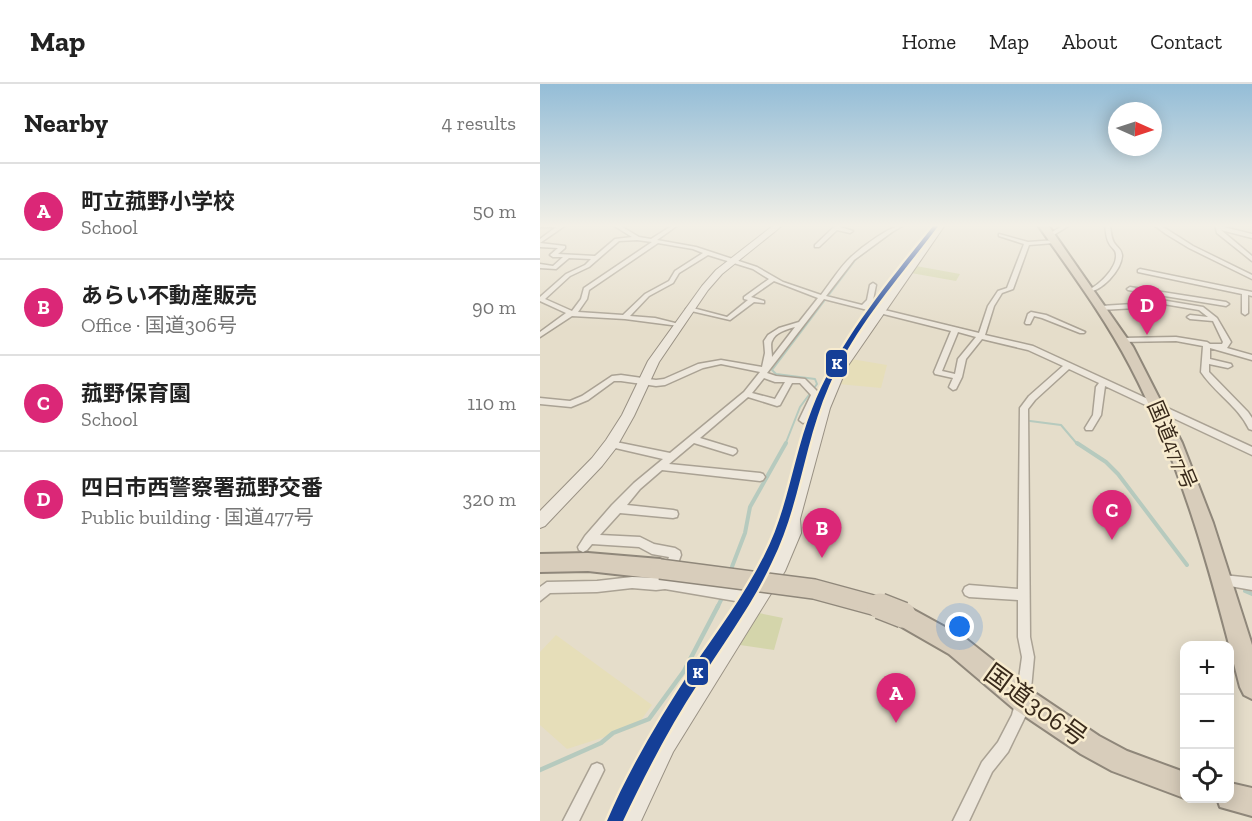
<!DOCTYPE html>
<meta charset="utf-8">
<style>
:root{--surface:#fff;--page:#f6f6f6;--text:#222;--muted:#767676;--line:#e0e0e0;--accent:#db2777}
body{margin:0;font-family:"Zilla Slab","Noto Sans JP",serif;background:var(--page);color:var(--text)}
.controls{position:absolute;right:18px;bottom:18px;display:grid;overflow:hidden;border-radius:12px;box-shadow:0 3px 15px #0003}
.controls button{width:54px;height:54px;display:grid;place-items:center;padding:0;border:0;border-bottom:2px solid var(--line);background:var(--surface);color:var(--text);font:30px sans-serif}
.compass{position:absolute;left:568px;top:18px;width:54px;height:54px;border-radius:50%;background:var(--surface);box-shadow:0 3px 15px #0003;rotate:93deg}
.you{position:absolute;left:420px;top:543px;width:21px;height:21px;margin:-15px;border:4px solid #fff;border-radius:50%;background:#1a73e8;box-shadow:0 0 0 9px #1a73e833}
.badge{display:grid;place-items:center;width:39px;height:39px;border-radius:50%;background:var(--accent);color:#fff;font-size:20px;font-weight:700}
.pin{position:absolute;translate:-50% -50px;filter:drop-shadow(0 2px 3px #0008)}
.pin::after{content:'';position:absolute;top:32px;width:21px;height:18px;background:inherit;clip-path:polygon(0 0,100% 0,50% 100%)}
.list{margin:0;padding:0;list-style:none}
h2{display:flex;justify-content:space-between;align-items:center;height:78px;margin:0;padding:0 24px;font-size:26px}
h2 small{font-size:20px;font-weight:400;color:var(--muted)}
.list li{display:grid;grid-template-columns:39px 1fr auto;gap:18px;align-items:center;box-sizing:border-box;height:96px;padding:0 24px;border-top:2px solid var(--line)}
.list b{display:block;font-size:22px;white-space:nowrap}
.list p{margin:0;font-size:20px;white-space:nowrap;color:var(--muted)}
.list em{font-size:20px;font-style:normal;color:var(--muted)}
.icon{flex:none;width:33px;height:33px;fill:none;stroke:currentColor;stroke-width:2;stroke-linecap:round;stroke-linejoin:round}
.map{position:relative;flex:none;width:712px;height:737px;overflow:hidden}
header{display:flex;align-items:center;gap:36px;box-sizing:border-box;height:84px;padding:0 30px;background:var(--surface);border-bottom:2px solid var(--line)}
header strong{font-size:28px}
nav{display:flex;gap:33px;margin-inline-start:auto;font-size:21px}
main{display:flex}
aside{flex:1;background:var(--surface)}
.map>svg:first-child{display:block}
.farmland{fill:#e6deb9}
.green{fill:#d4d5ab}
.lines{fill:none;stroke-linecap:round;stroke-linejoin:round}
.stream-far2{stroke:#b6cabe;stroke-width:2}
.stream-far1{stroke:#b6cabe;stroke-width:4}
.stream{stroke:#b6cabe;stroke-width:4.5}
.street-casing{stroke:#aaa294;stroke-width:3}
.secondary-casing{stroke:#999184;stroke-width:2}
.highway-casing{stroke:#8f877a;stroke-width:4}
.street{fill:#ede7dc;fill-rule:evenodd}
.secondary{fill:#ede7dc;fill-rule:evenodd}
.highway{fill:#d8cdbb;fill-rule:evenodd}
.highway-bridge-far1-casing{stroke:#8f877a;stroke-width:22;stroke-linecap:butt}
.highway-bridge-casing{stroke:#8f877a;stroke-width:28;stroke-linecap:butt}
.highway-bridge-far1{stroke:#d8cdbb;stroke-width:19}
.highway-bridge{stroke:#d8cdbb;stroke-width:25}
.rail-1-casing{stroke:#f8eccf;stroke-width:5}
.rail-1{fill:#153f97;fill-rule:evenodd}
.labels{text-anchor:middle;stroke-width:5;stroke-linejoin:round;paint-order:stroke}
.street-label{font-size:21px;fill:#392a1b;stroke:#f8eccf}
.near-street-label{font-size:26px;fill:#392a1b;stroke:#f8eccf}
.line-badge{stroke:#f8eccf;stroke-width:2}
.badge-label{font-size:16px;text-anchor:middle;font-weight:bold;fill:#fff}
</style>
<header>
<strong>Map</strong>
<nav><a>Home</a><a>Map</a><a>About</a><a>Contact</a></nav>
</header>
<main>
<aside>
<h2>Nearby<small>4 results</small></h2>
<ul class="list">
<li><span class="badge">A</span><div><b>町立菰野小学校</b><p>School</p></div><em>50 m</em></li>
<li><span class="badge">B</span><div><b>あらい不動産販売</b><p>Office · 国道306号</p></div><em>90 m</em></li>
<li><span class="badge">C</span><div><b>菰野保育園</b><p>School</p></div><em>110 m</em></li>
<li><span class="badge">D</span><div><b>四日市西警察署菰野交番</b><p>Public building · 国道477号</p></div><em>320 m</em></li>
</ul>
</aside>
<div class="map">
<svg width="712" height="737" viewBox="0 0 712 737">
<rect width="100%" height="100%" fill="#e5ddca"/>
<path class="farmland" d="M 311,275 L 347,281 L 341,304 L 298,300 Z
M 16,551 L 112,621 L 96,643 L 27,665 L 0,641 L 0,568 Z"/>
<path class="green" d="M 376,182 L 420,190 L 416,197 L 371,189 Z
M 219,529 L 243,534 L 234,566 L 200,561 Z"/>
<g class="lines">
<path class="stream-far2" d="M 490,337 L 521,341 L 538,361
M 245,361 L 260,323 L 277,300 L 275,295 L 236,290 L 232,286 L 316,175 L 354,147"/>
<path class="stream-far1" d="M 537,359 L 566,378 L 578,390 L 647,481
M 190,488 L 205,449 L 210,423 L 246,359
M 705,507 L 712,510
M 177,524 L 183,512"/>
<path class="stream" d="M 0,686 L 61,659 L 73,649 L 109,635 L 144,587 L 178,522"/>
<g class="street-casing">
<path id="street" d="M 0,141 L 26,141 L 0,159 L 0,155 L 16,143 L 0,143 Z
M 73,141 L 79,141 L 99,153 L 111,155 L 133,141 L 138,141 L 117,156 L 156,163 L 217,183 L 243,198 L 281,211 C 291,198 300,183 311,173 C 322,163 351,141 364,141 L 352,148 L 314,176 L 286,212 L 322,221 L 327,216 L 330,201 L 333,199 L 336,201 L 333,216 L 328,222 L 439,249 L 448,222 L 458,207 L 467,204 L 484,160 L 459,152 L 459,150 L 488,158 L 516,156 L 516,158 L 514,159 L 489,161 L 473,205 L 462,209 L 454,222 L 445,251 L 493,262 L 712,363 L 712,371 L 565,302 L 561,331 L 552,346 L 546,346 L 545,344 L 553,331 L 556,303 L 559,299 L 529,285 L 495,316 L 488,325 L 490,553 L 494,573 L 490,616 L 485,633 L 468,668 L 452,688 L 429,737 L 413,737 L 442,678 L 458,658 L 472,631 L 476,616 L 482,573 L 478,553 L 478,516 L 429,513 L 425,511 L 423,507 L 425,503 L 429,501 L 478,505 L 480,324 L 489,312 L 523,282 L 488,266 L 442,255 L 426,275 L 422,293 L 416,305 L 413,306 L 409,303 L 413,294 L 395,290 L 394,288 L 411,247 L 284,215 L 227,289 L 236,292 L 265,295 L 278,308 L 279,310 L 266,338 L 263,339 L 259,336 L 271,311 L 260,299 L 252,299 L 240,321 L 237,322 L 208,313 L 160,354 L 196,365 L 197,367 L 196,369 L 193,371 L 154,359 L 129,380 L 220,389 L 223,390 L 225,393 L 223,396 L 220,397 L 122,386 L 100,405 L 87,421 L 133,426 L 137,427 L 138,430 L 137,433 L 133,434 L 80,429 L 60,451 L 100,453 L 114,460 L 135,464 L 140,467 L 141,471 L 132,495 L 219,509 L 223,511 L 225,515 L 223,519 L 219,521 L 125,505 L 116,506 L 92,504 L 57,508 L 10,509 L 0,517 L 0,503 L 7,498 L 57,497 L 92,493 L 121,494 L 129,473 L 112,470 L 99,463 L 52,460 L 47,466 L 43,468 L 39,466 L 38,463 L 45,452 L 72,421 L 94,399 L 123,375 L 71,363 L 67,360 L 71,357 L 130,369 L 204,308 L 220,288 L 181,280 L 163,284 L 125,301 L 116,302 L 81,297 L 74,297 L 48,316 L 31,323 L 0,320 L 0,314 L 30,317 L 42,312 L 72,292 L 81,291 L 116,296 L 124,295 L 158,280 L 181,276 L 222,283 L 225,269 L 224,257 L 228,251 L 239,244 L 259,238 L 278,214 L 234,197 L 211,213 L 224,217 L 224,219 L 214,218 L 190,236 L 147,226 L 146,225 L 149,223 L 187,233 L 208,216 L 204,215 L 204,213 L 229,195 L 213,185 L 168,171 L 139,189 L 133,199 L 109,212 L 90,232 L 115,234 L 139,240 L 139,242 L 85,235 L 32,232 L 0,253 L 0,248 L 26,229 L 0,217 L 0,213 L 26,190 L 45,181 L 51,175 L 29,174 L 16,185 L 0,184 L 0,180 L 13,182 L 23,173 L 13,173 L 10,171 L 18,164 L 0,163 L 0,159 L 25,162 L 25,164 L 18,170 L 55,172 L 75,155 L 92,153 ZM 97,156 L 112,158 L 44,204 L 41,215 L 32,227 L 5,215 L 30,192 L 49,183 L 79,157 ZM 118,159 L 153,165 L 163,169 L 135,187 L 129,197 L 105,210 L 83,231 L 38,228 L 47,215 L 49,206 ZM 255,243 L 232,273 C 232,268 230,260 232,257 C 235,248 248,245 255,243 ZM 418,248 L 436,253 L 418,275 L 415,290 L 402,287 ZM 224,294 L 235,298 L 245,298 L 235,315 L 212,309 Z
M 296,141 L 301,141 L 300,143 L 313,147 L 310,149 L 297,146 L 279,163 L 275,163 L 275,161 Z
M 524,141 L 530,141 L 512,152 L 507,151 Z
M 565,141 L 570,141 C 571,147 571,155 575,160 C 578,164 582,166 582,172 C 581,187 561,208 547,208 L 547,206 C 558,203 577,184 576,171 C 576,165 571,164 569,159 C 566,154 566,147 565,141 Z
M 614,141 L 620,141 L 653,162 L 712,191 L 712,195 L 649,164 L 626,150 Z
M 675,141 L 679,141 L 680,142 L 712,150 L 712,154 L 681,146 L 712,172 L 712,177 L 677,149 Z
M 600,185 L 712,208 L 712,212 L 708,211 L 708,229 L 705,231 L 702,229 L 702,210 L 598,188 L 598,186 Z
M 590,203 L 686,218 L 689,220 L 686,222 L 588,206 L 587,205 Z
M 597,212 L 663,223 L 677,234 L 691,258 L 687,264 L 712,271 L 712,276 L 670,264 L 670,275 L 691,280 L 692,282 L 688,284 L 669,280 L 669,288 L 708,328 L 712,334 L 712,346 L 709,345 C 698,322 675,309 661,288 L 663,262 L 636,257 L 579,258 L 579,254 L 582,254 L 636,253 L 667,258 L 670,260 L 682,260 L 683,258 L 673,237 L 650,235 L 647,233 L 650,231 L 668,233 L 659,226 L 600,216 L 599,222 L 596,224 L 561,226 L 558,224 L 561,222 L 593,220 L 594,214 Z
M 491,228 L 506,231 L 545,248 L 544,249 L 540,249 L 502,234 L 494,232 L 490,240 L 486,240 L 485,239 L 488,230 Z
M 683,491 L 712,494 L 712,506 L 679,500 L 677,496 L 679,492 Z
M 57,679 L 62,681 L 64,686 L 39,737 L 23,737 L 52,681 Z"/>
</g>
<g class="secondary-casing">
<path id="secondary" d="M 234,141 L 243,141 L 182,190 L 168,206 L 119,278 L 94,332 L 76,364 L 62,382 L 5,442 L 0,444 L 0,427 L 52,374 L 66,356 L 82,331 L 108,277 L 162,202 L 176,186 Z
M 397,141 L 405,141 L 307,283 L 290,324 L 260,435 L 261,449 L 245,487 L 133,668 L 101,737 L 78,737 L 119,654 L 233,475 L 245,449 L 244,435 L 278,324 L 296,282 Z"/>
</g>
<g class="highway-casing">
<path id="highway" d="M 498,141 L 508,141 L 593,263 L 642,359 L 673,439 L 712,561 L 712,615 L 704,611 L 700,603 C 672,493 643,383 590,282 C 564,232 530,187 498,141 Z
M 48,469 L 120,475 L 127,478 L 130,485 L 127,492 L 120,495 L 48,487 L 0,488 L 0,470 Z
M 363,520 L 425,554 L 492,607 L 559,652 L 587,667 L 644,688 L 644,714 L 572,687 L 541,670 L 474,625 L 409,570 L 355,539 L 352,531 L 355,523 Z
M 690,699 L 712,704 L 712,732 L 680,723 L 677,714 L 690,714 Z"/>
</g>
<use href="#street" class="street"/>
<use href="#secondary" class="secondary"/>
<use href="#highway" class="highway"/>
<g class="highway-bridge-far1-casing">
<path id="highway-bridge-far1" d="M 120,485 L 274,505 L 344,524"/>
</g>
<g class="highway-bridge-casing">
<path id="highway-bridge" d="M 340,522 L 363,531"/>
</g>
<use href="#highway-bridge-far1" class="highway-bridge-far1"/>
<use href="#highway-bridge" class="highway-bridge"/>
<g class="rail-1-casing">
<path id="rail-1" d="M 394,141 L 399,141 C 360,193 315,242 289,302 C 264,359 260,422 232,478 C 212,521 184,558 159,598 C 130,642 106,689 83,737 L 67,737 C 89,685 120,634 151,586 C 176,549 204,512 224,472 C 248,426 253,373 272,325 C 299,256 348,199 394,141 Z"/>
</g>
<use href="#rail-1" class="rail-1"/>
</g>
<linearGradient id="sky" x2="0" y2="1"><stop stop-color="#94bdd7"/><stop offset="0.58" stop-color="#f3f0e7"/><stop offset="1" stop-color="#f3f0e7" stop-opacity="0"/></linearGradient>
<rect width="712" height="244" fill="url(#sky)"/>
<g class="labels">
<g class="street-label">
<text transform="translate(632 361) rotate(67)" y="7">国道477号</text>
</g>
<g class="near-street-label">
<text transform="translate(496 621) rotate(36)" y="9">国道306号</text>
</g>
</g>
<g class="line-badge">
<rect x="285" y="265" width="23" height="29" rx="6" fill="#153f97"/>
<rect x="146" y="574" width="23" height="28" rx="6" fill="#153f97"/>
</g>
<g class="badge-label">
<text x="297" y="285">K</text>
<text x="158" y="594">K</text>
</g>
</svg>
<div class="controls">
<button>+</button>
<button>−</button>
<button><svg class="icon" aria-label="locate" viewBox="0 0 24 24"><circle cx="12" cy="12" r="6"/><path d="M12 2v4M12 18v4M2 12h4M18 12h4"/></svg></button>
</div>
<svg class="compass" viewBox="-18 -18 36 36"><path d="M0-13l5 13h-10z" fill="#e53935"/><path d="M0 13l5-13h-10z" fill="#767676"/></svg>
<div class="you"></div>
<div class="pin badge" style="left:356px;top:639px">A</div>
<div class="pin badge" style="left:282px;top:474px">B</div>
<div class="pin badge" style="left:572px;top:456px">C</div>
<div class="pin badge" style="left:607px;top:251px">D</div>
</div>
</main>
